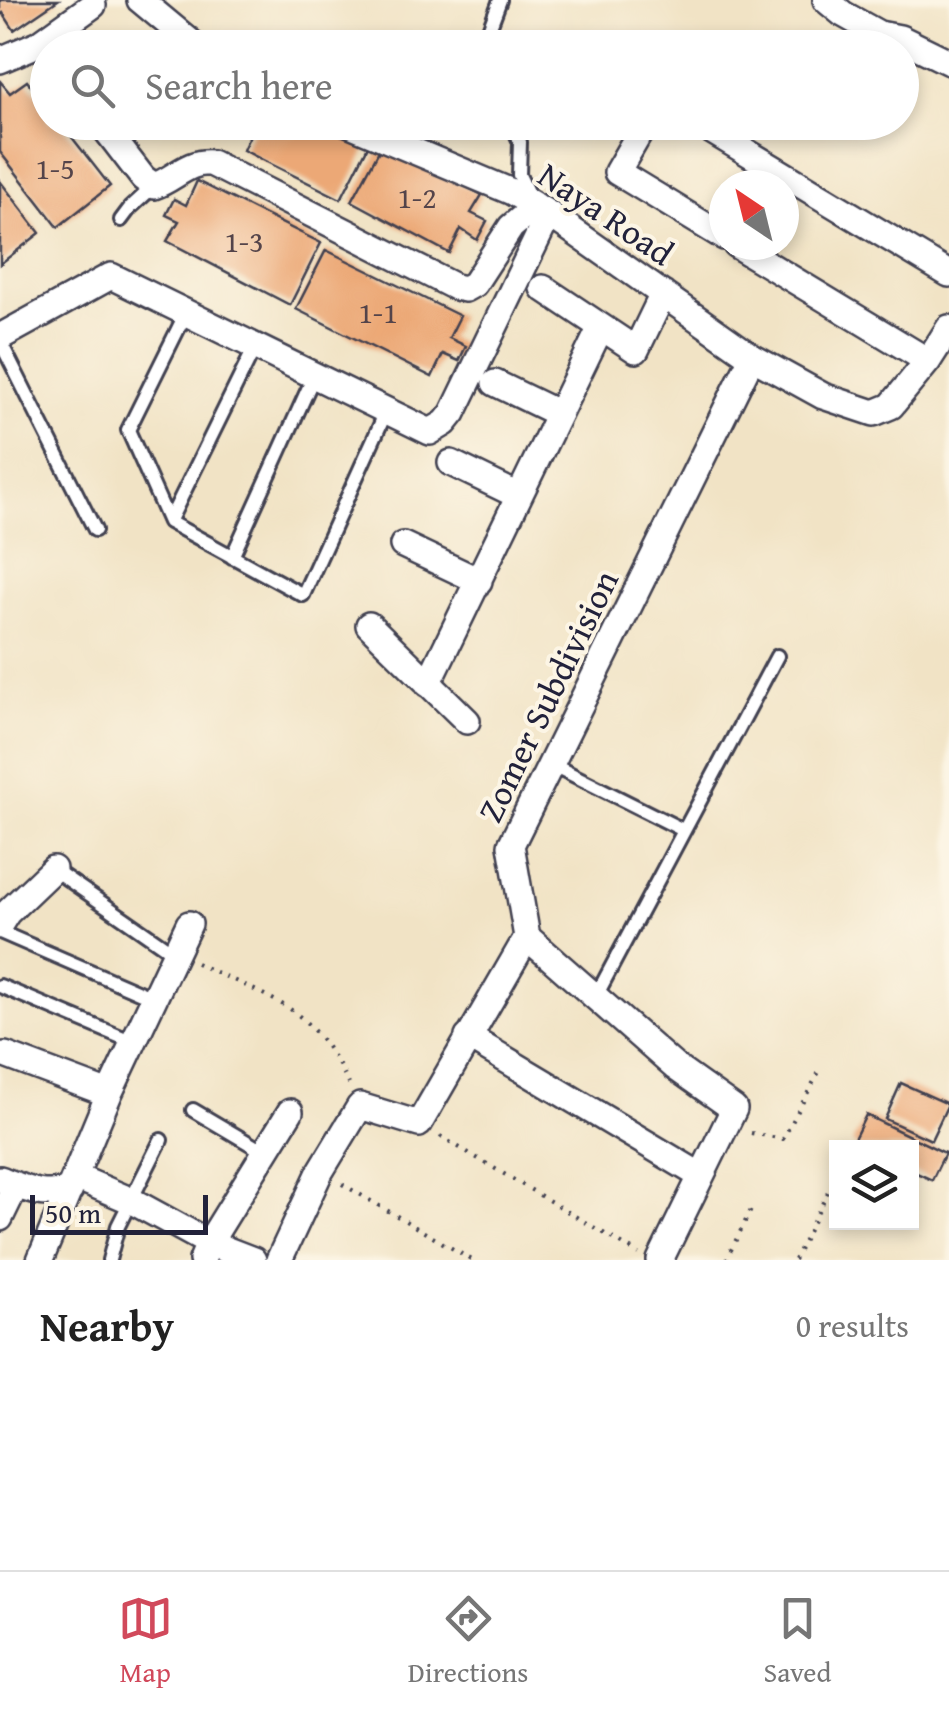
<!DOCTYPE html>
<style>
:root{--surface:#fff;--page:#f2f2f2;--text:#222;--muted:#767676;--line:#e0e0e0;--accent:#d1495b}
body{margin:0;font-family:"Gentium Book Plus",serif;background:var(--page);color:var(--text)}
.controls{position:absolute;right:30px;bottom:30px;display:grid;overflow:hidden;border-radius:0px;box-shadow:0 5px 15px #0003}
.controls button{width:90px;height:90px;display:grid;place-items:center;padding:0;border:0;border-bottom:2px solid var(--line);background:var(--surface);color:var(--text);font:50px sans-serif}
.compass{position:absolute;left:709px;top:170px;width:90px;height:90px;border-radius:50%;background:var(--surface);box-shadow:0 5px 15px #0003;rotate:325deg}
.scale{position:absolute;left:30px;bottom:25px;width:178px;box-sizing:border-box;padding-left:10px;border:5px solid #22223b;border-top:0;font-size:28px;line-height:35px;white-space:nowrap;color:#22223b;-webkit-text-stroke:8px #fcf5e5;paint-order:stroke}
.list{margin:0;padding:0;list-style:none}
h2{display:flex;justify-content:space-between;align-items:center;height:130px;margin:0;padding:0 40px;font-size:42px}
h2 small{font-size:32px;font-weight:400;color:var(--muted)}
.icon{flex:none;width:55px;height:55px;fill:none;stroke:currentColor;stroke-width:2;stroke-linecap:round;stroke-linejoin:round}
.map{position:relative;flex:none;width:949px;height:1260px;overflow:hidden}
.search{position:absolute;background:var(--surface);box-shadow:0 5px 15px #0003;left:30px;right:30px;top:30px;height:110px;display:flex;align-items:center;gap:25px;box-sizing:border-box;padding:0 35px;border-radius:55px;color:var(--muted);font-size:38px}
.sheet{height:310px;background:var(--surface)}
nav{display:flex;justify-content:space-around;align-items:center;box-sizing:border-box;height:140px;border-top:2px solid var(--line);background:var(--surface);font-size:28px;color:var(--muted)}
nav a{display:grid;justify-items:center;gap:5px}
nav .on{color:var(--accent)}
.map>svg:first-child{display:block}
.building{fill:#eca876}
.lines{fill:none;stroke-linecap:round;stroke-linejoin:round}
.lane-casing{stroke:#413f50;stroke-width:18}
.street-casing{stroke:#413f50;stroke-width:30}
.path{stroke:#413f50;stroke-width:4;stroke-dasharray:2.5 8;stroke-linecap:butt}
.lane{stroke:#fff;stroke-width:12}
.street{stroke:#fff;stroke-width:25}
.labels{text-anchor:middle;stroke-width:8;stroke-linejoin:round;paint-order:stroke}
.number-label{font-size:30px;fill:#54444a}
.street-label{font-size:35px;fill:#22223b;stroke:#fcf5e5}
</style>
<div class="map">
<svg width="949" height="1260" viewBox="0 0 949 1260">
<rect width="100%" height="100%" fill="#fcf5e5"/>
<filter id="ink" filterUnits="userSpaceOnUse"><feTurbulence type="fractalNoise" baseFrequency=".01" numOctaves="2"/><feDisplacementMap in="SourceGraphic" scale="20" xChannelSelector="R" yChannelSelector="G"/><feConvolveMatrix kernelMatrix="1 2 1 2 8 2 1 2 1" color-interpolation-filters="sRGB"/></filter>
<filter id="wash" filterUnits="userSpaceOnUse"><feTurbulence type="fractalNoise" baseFrequency=".0048" numOctaves="4" result="noise"/><feDisplacementMap in="SourceGraphic" scale="40" xChannelSelector="R" yChannelSelector="G"/><feGaussianBlur stdDeviation="2.25" result="paint"/><feColorMatrix in="noise" values="0 0 0 0 0 0 0 0 0 0 0 0 0 0 0 0 0 1.4 0 .05"/><feComposite in="paint" operator="in"/></filter>
<g filter="url(#wash)">
<rect width="100%" height="100%" fill="#f1e3c5"/>
<g id="blocks">
<path class="building" d="M 0,0 L 58,0 L 14,30 L 3,13 L 0,16 Z
M 0,81 L 10,93 L 27,81 L 48,107 L 48,122 L 60,122 L 110,186 L 58,227 L 0,152 Z
M 256,122 L 330,122 L 370,142 L 341,199 L 243,150 Z
M 382,145 L 482,195 L 471,213 L 487,221 L 477,240 L 461,229 L 449,253 L 352,201 Z
M 0,181 L 40,233 L 0,264 Z
M 197,181 L 321,243 L 290,305 L 167,241 L 179,221 L 166,215 L 174,199 L 186,205 Z
M 326,250 L 460,316 L 449,338 L 466,346 L 459,361 L 443,354 L 432,377 L 296,309 Z
M 901,1083 L 948,1104 L 931,1140 L 885,1119 Z
M 866,1115 L 945,1153 L 932,1180 L 912,1171 L 912,1148 L 862,1148 L 852,1143 Z"/>
</g>
</g>
<g filter="url(#ink)">
<use href="#blocks" fill-opacity="0" stroke="#413f50" stroke-width="2.5"/>
<g class="lines">
<g class="lane-casing">
<path id="lane" d="M 482,48 L 500,0
M 511,122 L 520,142 L 519,175 L 529,196
M 131,126 L 137,122
M 121,220 L 130,208 L 154,186
M 186,313 L 128,430 L 169,522 L 303,595 L 386,412
M 0,341 L 95,530
M 169,522 L 255,347
M 232,557 L 314,376
M 551,764 L 683,830
M 53,869 L 174,953
M 0,932 L 155,999
M 0,986 L 133,1042
M 595,998 L 777,656
M 193,1110 L 264,1152
M 109,1260 L 118,1226 L 161,1140"/>
</g>
<g class="street-casing">
<path id="street" d="M 140,0 L 193,44
M 826,0 L 843,14 L 879,34 L 900,38 L 949,62
M 0,60 L 40,43 L 93,5
M 100,122 L 143,178 L 154,186 C 175,179 187,161 211,163 L 455,287 L 465,289 L 474,284 L 511,227 L 536,206
M 345,122 L 512,192 L 549,214 L 752,357 L 823,396 L 874,413 L 891,406 L 928,361 L 949,328
M 646,122 L 617,172 L 724,237
M 697,122 L 949,274
M 736,245 L 928,361
M 543,288 L 636,350 L 663,294
M 0,337 L 111,276 L 430,432 L 445,423 L 453,413 L 549,214
M 495,383 L 559,414
M 451,463 L 519,496
M 403,545 L 479,581
M 369,625 L 467,721
M 428,684 L 601,327
M 0,924 L 7,913 L 53,869
M 527,937 L 675,1067 L 734,1109 L 660,1260
M 468,1037 L 701,1176
M 5,1055 L 109,1094
M 76,1177 L 132,1201 L 209,1243 L 253,1260
M 0,1179 C 27,1189 41,1198 70,1190
M 0,1218 L 16,1185
M 40,1260 L 109,1094 L 189,924
M 202,1260 L 209,1243 L 290,1112
M 279,1260 L 320,1172 L 360,1106 L 419,1124 L 527,937 L 511,845 L 752,357"/>
</g>
<path class="path" d="M 196,963 C 227,978 261,991 290,1009 C 315,1026 336,1057 349,1084
M 751,1133 L 783,1139 L 820,1070
M 440,1136 L 639,1254
M 342,1184 L 472,1260
M 726,1260 L 754,1204
M 794,1260 L 836,1176"/>
<use href="#lane" class="lane"/>
<use href="#street" class="street"/>
</g>
</g>
<g class="labels">
<g class="number-label">
<text x="55" y="179">1-5</text>
<text x="417" y="208">1-2</text>
<text x="244" y="252">1-3</text>
<text x="378" y="323">1-1</text>
</g>
<g class="street-label">
<text transform="translate(606 214) rotate(34)" y="12">Naya Road</text>
<text transform="translate(548 696) rotate(-64)" y="12">Zomer Subdivision</text>
</g>
</g>
</svg>
<div class="controls">
<button><svg class="icon" aria-label="layers" viewBox="0 0 24 24"><path d="M12 4l9 5-9 5-9-5zM3 14l9 5 9-5"/></svg></button>
</div>
<svg class="compass" viewBox="-18 -18 36 36"><path d="M0-13l5 13h-10z" fill="#e53935"/><path d="M0 13l5-13h-10z" fill="#767676"/></svg>
<div class="scale">50 m</div>
<div class="search"><svg class="icon" aria-label="search" viewBox="0 0 24 24"><circle cx="10" cy="10" r="6"/><path d="M15 15l6 6"/></svg>Search here</div>
</div>
<section class="sheet">
<h2>Nearby<small>0 results</small></h2>
<ul class="list">
</ul>
</section>
<nav>
<a class="on"><svg class="icon" aria-label="map" viewBox="0 0 24 24"><path d="M3 6l6-2 6 2 6-2v14l-6 2-6-2-6 2zM9 4v14M15 6v14"/></svg>Map</a>
<a><svg class="icon" aria-label="directions" viewBox="0 0 24 24"><path d="M12 3l9 9-9 9-9-9zM9 14v-3h6M13 9l2 2-2 2"/></svg>Directions</a>
<a><svg class="icon" aria-label="saved" viewBox="0 0 24 24"><path d="M7 4h10v16l-5-4-5 4z"/></svg>Saved</a>
</nav>
